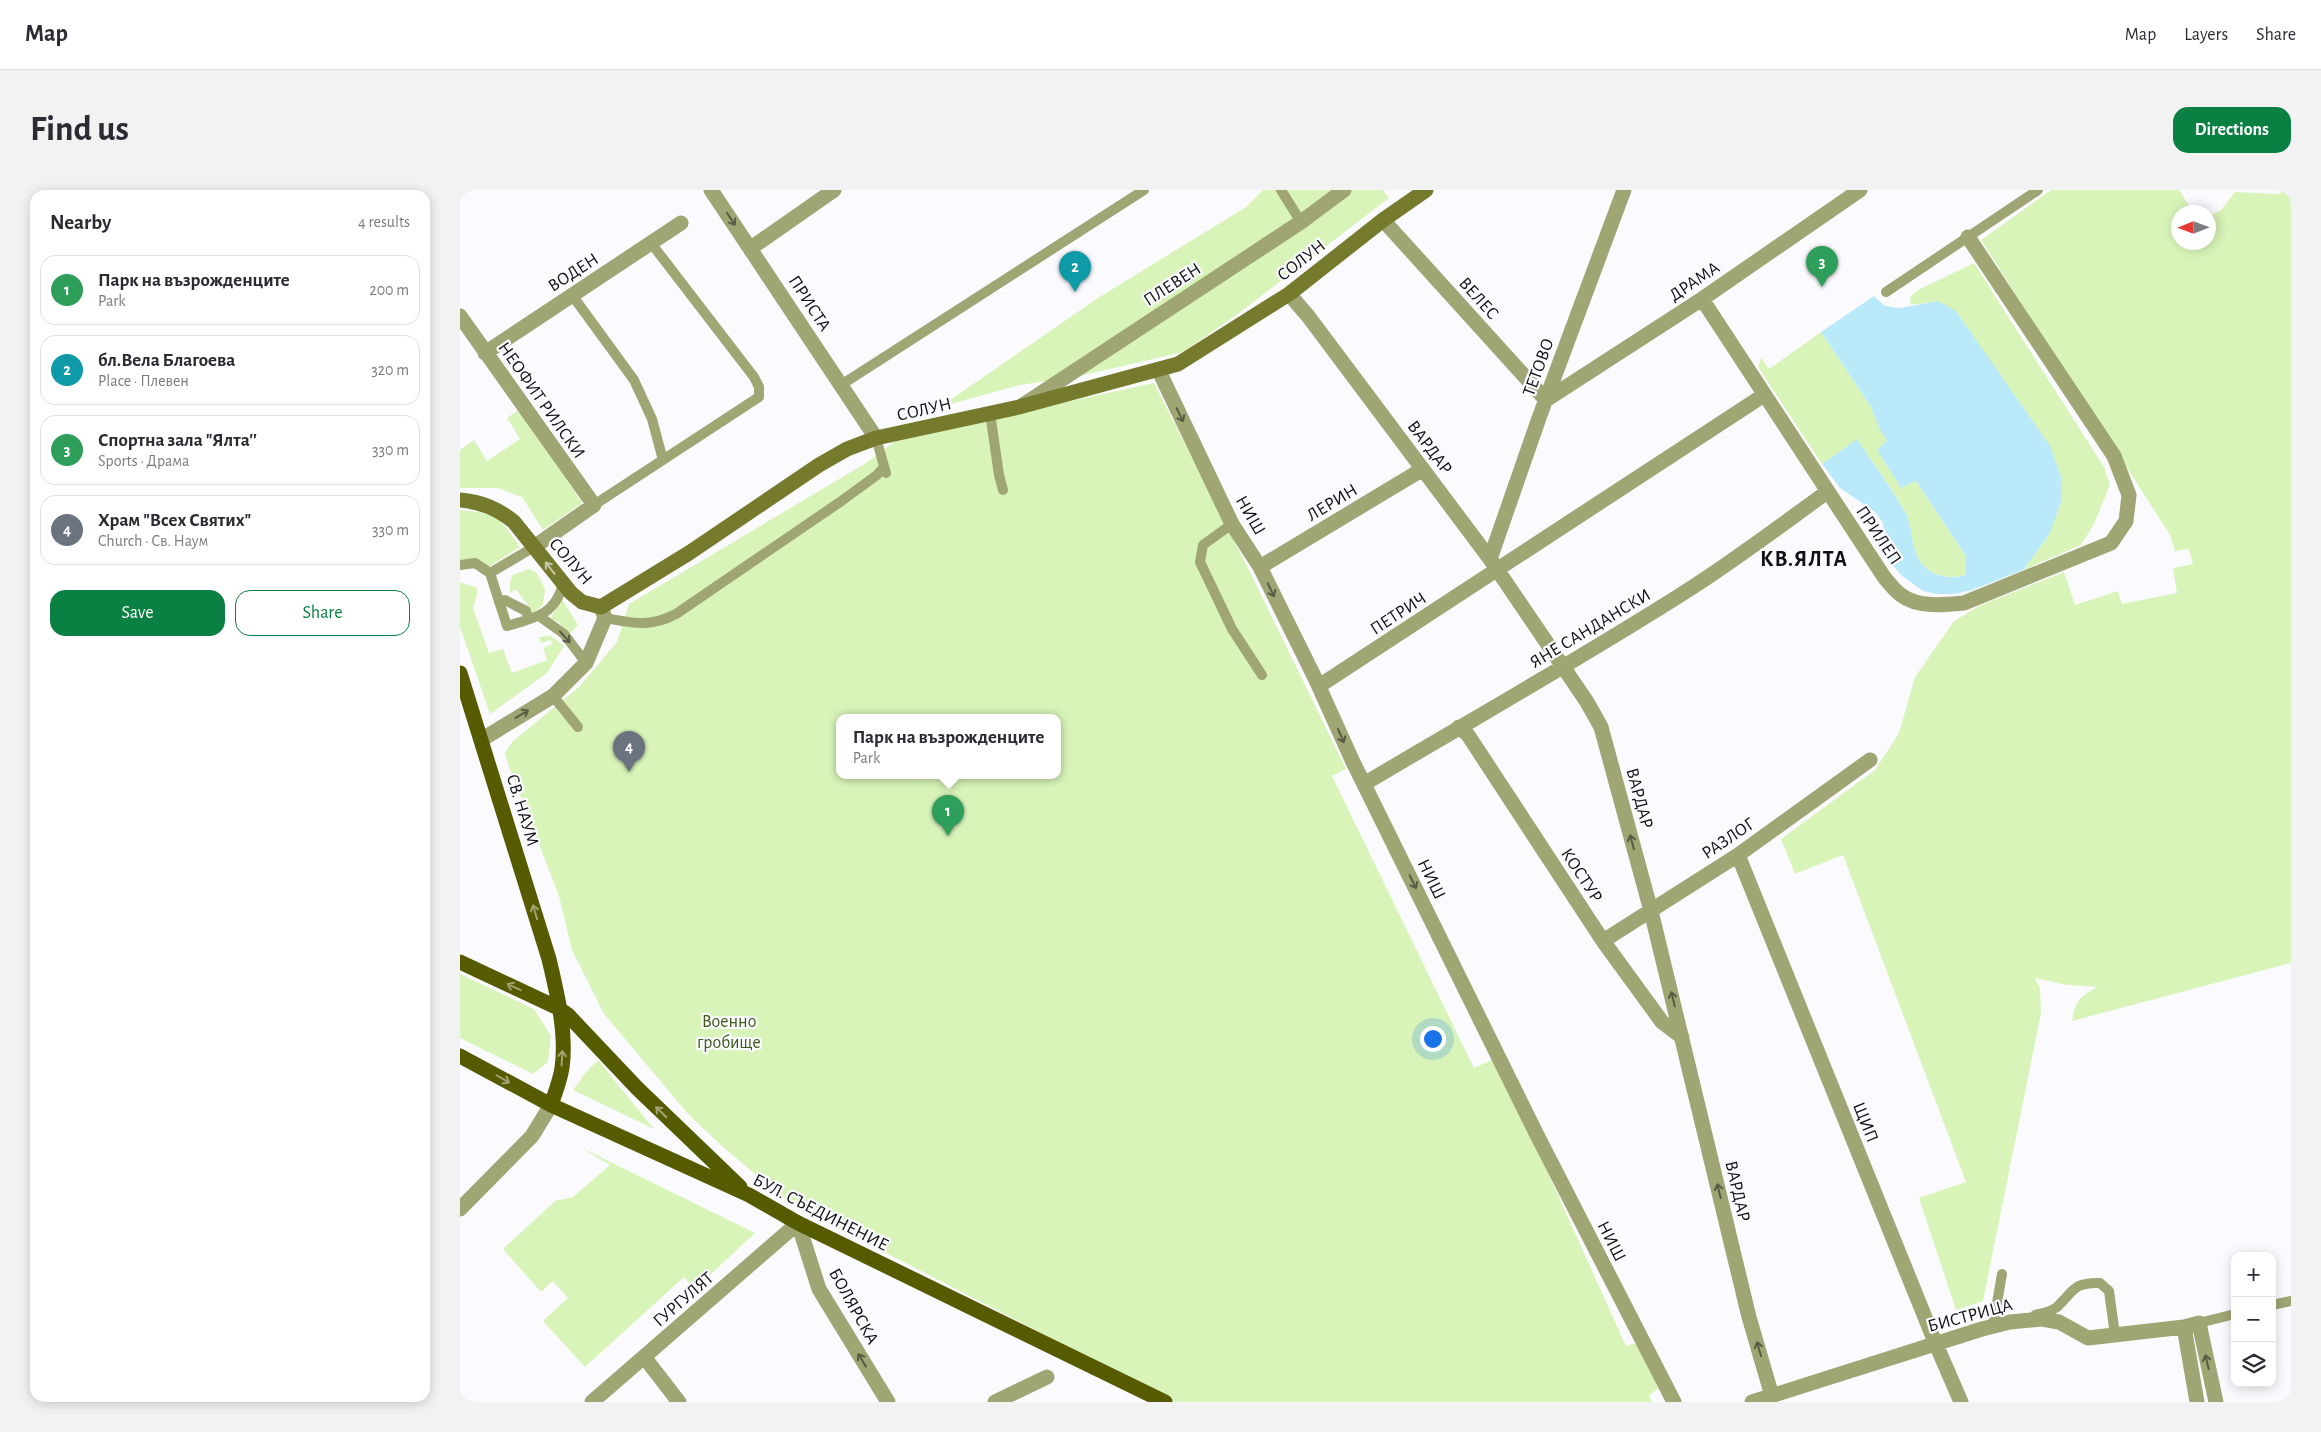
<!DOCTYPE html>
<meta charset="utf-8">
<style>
:root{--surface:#fff;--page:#f2f2f3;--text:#2b2b33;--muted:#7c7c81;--line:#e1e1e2;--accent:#0b8043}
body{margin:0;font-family:"Alegreya Sans",sans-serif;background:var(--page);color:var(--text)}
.controls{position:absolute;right:15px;bottom:15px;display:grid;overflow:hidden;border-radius:10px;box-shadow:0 2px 12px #0003}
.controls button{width:45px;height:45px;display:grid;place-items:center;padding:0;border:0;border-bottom:1px solid var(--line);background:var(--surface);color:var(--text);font:25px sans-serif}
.compass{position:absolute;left:1711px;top:15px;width:45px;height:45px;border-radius:50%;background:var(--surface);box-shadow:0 2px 12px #0003;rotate:269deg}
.you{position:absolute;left:972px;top:848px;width:18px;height:18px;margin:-12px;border:4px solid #fff;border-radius:50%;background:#1a73e8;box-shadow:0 0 0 8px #1a73e833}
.badge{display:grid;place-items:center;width:32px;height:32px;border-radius:50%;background:var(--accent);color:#fff;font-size:16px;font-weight:700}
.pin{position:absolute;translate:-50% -41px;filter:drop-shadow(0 1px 2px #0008)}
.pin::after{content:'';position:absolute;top:26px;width:18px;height:15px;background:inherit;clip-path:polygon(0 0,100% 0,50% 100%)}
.popup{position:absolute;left:376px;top:524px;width:225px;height:65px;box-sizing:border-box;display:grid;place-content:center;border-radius:10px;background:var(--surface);filter:drop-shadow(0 1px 4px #0005);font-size:16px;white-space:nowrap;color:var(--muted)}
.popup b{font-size:19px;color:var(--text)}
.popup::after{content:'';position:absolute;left:50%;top:100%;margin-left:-10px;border:10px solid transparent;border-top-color:var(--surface)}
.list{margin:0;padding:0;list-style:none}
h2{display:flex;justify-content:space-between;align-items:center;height:65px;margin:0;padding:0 20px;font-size:21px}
h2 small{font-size:16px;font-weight:400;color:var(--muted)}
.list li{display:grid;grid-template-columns:32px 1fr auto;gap:15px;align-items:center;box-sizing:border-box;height:70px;margin:0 10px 10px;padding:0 10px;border:1px solid var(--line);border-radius:15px}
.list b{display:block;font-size:19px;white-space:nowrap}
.list p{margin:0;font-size:16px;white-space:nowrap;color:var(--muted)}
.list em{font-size:16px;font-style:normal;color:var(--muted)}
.actions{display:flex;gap:10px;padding:15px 20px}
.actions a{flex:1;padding:11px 0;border:1px solid var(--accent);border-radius:15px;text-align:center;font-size:18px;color:var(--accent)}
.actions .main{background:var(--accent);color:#fff}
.icon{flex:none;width:28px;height:28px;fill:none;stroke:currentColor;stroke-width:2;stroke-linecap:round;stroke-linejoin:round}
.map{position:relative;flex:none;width:1831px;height:1212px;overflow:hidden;border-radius:15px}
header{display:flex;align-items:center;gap:30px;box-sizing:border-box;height:70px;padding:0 25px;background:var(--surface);border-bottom:1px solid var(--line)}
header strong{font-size:24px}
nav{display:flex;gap:28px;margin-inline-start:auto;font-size:18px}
.intro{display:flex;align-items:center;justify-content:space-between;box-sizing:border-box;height:120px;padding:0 30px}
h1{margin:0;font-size:35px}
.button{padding:12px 22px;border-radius:15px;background:var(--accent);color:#fff;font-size:18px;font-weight:700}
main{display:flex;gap:30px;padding:0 30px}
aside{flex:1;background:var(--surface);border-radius:15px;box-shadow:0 2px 12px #0003}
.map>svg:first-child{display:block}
.green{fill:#d8f4b9;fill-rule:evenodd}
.water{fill:#bae9f9}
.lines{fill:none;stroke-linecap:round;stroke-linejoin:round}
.lane{stroke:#a0a574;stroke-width:10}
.street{stroke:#a0a574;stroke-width:15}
.secondary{stroke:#767a2c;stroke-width:15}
.primary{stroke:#575b00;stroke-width:15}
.oneway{stroke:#585b44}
.oneway2{stroke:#c6c7ab}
.oneway3{stroke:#a1a373}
.labels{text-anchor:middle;stroke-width:4.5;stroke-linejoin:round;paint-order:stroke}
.street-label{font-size:18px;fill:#111113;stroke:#fbfbff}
.park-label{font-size:18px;fill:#405a1b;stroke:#fbfbff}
.district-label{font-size:22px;font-weight:bold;letter-spacing:1px;fill:#111113;stroke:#fbfbff}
</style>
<header>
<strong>Map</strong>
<nav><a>Map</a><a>Layers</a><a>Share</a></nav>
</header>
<div class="intro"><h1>Find us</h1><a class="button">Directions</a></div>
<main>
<aside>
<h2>Nearby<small>4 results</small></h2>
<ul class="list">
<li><span class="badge" style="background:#2e9e5b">1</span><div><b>Парк на възрожденците</b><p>Park</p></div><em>200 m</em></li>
<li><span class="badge" style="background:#0f9aa8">2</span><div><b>бл.Вела Благоева</b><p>Place · Плевен</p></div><em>320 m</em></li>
<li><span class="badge" style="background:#2e9e5b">3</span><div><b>Спортна зала &quot;Ялта''</b><p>Sports · Драма</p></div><em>330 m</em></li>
<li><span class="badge" style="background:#6b7280">4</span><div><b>Храм &quot;Всех Святих&quot;</b><p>Church · Св. Наум</p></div><em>330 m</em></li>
</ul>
<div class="actions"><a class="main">Save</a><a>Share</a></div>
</aside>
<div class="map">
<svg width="1831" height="1212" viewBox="0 0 1831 1212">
<rect width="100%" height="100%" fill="#fbfbff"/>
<path class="green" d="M 803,0 L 923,0 L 929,8 L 779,123 L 723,162 L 620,186 L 560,195 L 480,217 L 638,108 L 786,17 Z
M 1591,0 L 1719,0 L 1733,22 L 1718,22 L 1718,52 L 1748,52 L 1749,26 L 1761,20 L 1775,2 L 1817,4 L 1831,0 L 1831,773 L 1612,831 C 1616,809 1619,808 1637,797 L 1607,795 L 1575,788 L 1580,798 L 1581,823 L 1523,1111 L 1496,1120 L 1459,1008 L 1506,992 L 1383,665 L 1335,684 L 1321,649 L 1415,580 L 1439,543 L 1455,487 L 1494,431 L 1519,416 L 1604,382 L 1615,415 L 1658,401 L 1662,414 L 1717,403 L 1713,378 L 1733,374 L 1729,359 L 1715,361 L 1710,345 L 1521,50 Z
M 1514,73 L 1644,277 L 1650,295 L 1634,334 L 1621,355 L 1563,380 L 1589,345 L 1478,111 L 1451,115 L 1450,107 L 1458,100 Z
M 1361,142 L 1411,217 L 1420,240 L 1427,250 L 1417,261 L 1456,291 L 1505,365 L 1506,385 C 1492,389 1474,387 1463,375 C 1451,362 1453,340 1446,324 C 1433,298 1413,274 1397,250 L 1362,274 L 1298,177 L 1301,168 L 1309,179 Z
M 694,193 L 790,382 L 886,579 L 872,586 L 1014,878 L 1036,868 L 1166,1156 L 1179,1152 L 1198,1199 L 1189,1205 L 1192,1212 L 715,1212 L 329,1013 L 262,956 L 229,925 L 144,824 L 112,760 L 99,706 L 48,574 L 45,563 L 52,552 L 119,497 L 157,452 L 169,414 L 406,273 L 434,252 L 564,221 ZM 379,527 L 597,527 L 597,585 L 379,585 Z
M 60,219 L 122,313 L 83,340 L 62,307 L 38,298 L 0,298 L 0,260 L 14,250 L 27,271 L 60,249 L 47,228 Z
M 0,320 C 37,323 39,327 60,357 L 27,378 L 0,372 Z
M 69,379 L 77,383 L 85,399 L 83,415 L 73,423 L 56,399 L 50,403 L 50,392 L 53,385 Z
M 0,392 L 17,398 L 17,405 L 13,418 L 29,463 L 43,459 L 52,483 L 87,470 L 83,458 L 92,454 L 91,450 L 81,453 L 79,447 L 91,446 L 104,456 L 87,483 L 30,524 L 0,437 Z
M 102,409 L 118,435 L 110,444 L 97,431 L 90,429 Z
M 0,784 L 74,819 L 91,846 L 88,872 L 73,884 L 0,848 Z
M 138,870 L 194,939 L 113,900 L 126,882 Z
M 120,957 L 295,1043 L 250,1085 L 238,1103 L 224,1087 L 125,1177 L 83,1131 L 108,1108 L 93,1091 L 81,1102 L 43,1059 L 95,1011 L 113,1007 L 150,975 Z"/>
<path class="water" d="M 1414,106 L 1425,116 L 1440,118 L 1478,111 L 1496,121 L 1590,256 L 1602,290 L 1601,313 L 1589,345 L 1563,380 L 1512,400 L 1494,404 L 1476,404 L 1463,401 L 1442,386 L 1426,368 L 1423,333 L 1415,322 L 1380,298 L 1362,274 L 1397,249 C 1413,274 1432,298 1446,324 C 1453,339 1451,362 1463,375 C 1473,387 1492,390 1506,385 L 1505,365 L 1456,291 L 1441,298 L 1417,260 L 1427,250 L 1420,240 L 1411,217 L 1361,142 Z"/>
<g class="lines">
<path class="lane" d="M 821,0 L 841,32
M 1426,102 L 1578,0
M 112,105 L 174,190 L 192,229 L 203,270
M 381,195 L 684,0
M 530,223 L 539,285 L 543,300
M 416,248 L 426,283
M 134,315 L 299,207 L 299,197 L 294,187 L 191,53
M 772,334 L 743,355 L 740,372 L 772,439 L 802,485
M 0,375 L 15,373 L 30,383 L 47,436 C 75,428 95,425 103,394
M 30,383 L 74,357
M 39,412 L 45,410 L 66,421 L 69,429
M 79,426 L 104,444 L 126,473
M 145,428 C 173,433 189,438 216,424 L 380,312 L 417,285 L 424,277
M 93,506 L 118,537
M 1812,1115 L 1831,1111
M 1575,1125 C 1583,1123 1591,1122 1597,1117 C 1614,1101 1613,1092 1640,1093 L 1649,1101 L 1655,1145
M 1739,1133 L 1775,1124
M 1533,1136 L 1542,1084"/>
<path class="street" d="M 251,0 L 416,248
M 923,30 L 1086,210 L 1242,109 L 1400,0
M 291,58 L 374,0
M 829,104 L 848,126 L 1030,369 L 1127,512 L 1141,537 L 1191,721 L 1289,1127 L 1312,1206
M 1242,109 L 1424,387 C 1429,393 1435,401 1441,405 C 1458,418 1485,415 1504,413 L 1651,353 L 1666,331 L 1669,305 L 1654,266 L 1508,47
M 0,126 L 134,315 L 74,357
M 25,163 L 221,33
M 699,181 L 772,334 L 800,377 L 855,488 L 893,572 L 1077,945 L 1214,1212
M 563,215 L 841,32 L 884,0
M 1030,369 L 1079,228 L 1164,0
M 800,377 L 963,279
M 859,496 L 1304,205
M 999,537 L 1008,545 L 1143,751 L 1202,832 L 1222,847
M 21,550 L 93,506 L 126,473 L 145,428 L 141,417
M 904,594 C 1011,530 1120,469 1225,402 C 1274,371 1320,336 1367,302
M 1278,665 L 1475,1152 L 1501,1212
M 1143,751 L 1278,665 L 1410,570
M 0,1019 L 72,946 L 91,915
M 1724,1137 L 1737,1212
M 185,1168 L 219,1212
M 132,1212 L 338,1033 L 359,1099 L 428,1212
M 535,1212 L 587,1187
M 1292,1212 L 1522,1139 L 1550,1132 L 1582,1129 L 1599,1132 L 1628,1148 L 1724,1137 L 1739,1133 L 1756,1212"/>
<path class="secondary" d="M 0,310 C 21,312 37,318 54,332 L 111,403 L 122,412 L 141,417 L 229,363 L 359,275 L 387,259 L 416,248 L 559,217 L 718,174 L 829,104 L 923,30 L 966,0"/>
<path class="primary" d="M 0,483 L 89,769 C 97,803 107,843 102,878 C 100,891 95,903 91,915
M 0,772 L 98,818 L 108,825 L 177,898 L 280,997
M 0,866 L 91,915 L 289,1005 L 338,1033 L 705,1212"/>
</g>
<defs><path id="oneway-shaft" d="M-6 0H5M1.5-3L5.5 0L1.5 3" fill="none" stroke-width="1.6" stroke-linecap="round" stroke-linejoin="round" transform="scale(1.25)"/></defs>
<g class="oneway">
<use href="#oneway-shaft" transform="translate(271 29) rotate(56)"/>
<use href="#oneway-shaft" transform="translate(720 225) rotate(64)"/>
<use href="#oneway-shaft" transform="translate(811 400) rotate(64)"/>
<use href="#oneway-shaft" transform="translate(105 447) rotate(47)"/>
<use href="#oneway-shaft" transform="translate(62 524) rotate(-31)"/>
<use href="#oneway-shaft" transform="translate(881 546) rotate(66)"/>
<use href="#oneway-shaft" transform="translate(1172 652) rotate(-105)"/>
<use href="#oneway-shaft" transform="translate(953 692) rotate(64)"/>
<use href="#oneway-shaft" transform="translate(1213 809) rotate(-104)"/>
<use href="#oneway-shaft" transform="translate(1259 1001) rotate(-103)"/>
<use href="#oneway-shaft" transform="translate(1299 1159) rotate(-106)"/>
<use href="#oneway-shaft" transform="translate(402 1170) rotate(-121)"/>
<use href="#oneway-shaft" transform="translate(1747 1172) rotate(-103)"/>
</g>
<use class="oneway2" href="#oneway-shaft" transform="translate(90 378) rotate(-128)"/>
<g class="oneway3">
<use href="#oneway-shaft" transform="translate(75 722) rotate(-107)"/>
<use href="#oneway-shaft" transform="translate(54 797) rotate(-155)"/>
<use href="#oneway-shaft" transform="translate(102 868) rotate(-87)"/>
<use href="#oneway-shaft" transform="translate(43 889) rotate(30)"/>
<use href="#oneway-shaft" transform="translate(201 922) rotate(-135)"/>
</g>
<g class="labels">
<g class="street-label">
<text transform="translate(841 70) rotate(-38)" y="6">СОЛУН</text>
<text transform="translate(113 82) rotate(-33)" y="6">ВОДЕН</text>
<text transform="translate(1234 91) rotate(-34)" y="6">ДРАМА</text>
<text transform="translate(712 94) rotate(-33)" y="6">ПЛЕВЕН</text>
<text transform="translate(1019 108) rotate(48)" y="6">ВЕЛЕС</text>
<text transform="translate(350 113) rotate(57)" y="6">ПРИСТА</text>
<text transform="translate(1078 177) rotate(-70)" y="6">ТЕТОВО</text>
<text transform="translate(82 210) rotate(55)" y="6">НЕОФИТ РИЛСКИ</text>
<text transform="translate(464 219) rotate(-13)" y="6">СОЛУН</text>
<text transform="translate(970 257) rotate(53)" y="6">ВАРДАР</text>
<text transform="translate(872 312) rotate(-31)" y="6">ЛЕРИН</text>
<text transform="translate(791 325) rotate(60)" y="6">НИШ</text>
<text transform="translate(1419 345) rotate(56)" y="6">ПРИЛЕП</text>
<text transform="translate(111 371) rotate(49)" y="6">СОЛУН</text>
<text transform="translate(938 423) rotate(-33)" y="6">ПЕТРИЧ</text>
<text transform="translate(1130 438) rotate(-31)" y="6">ЯНЕ САНДАНСКИ</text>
<text transform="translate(1180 608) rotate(75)" y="6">ВАРДАР</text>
<text transform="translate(63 620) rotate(73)" y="6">СВ. НАУМ</text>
<text transform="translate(1268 648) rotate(-34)" y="6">РАЗЛОГ</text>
<text transform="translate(1122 685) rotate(57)" y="6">КОСТУР</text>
<text transform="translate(972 689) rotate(64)" y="6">НИШ</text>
<text transform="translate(1406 932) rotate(68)" y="6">ЩИП</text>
<text transform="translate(1278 1001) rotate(77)" y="6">ВАРДАР</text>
<text transform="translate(361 1022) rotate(27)" y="6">БУЛ. СЪЕДИНЕНИЕ</text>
<text transform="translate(1152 1051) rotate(63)" y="6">НИШ</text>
<text transform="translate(223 1109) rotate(-41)" y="6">ГУРГУЛЯТ</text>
<text transform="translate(394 1116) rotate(61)" y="6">БОЛЯРСКА</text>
<text transform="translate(1510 1125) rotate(-15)" y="6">БИСТРИЦА</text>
</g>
<g class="park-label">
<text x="269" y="837">Военно<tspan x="269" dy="21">гробище</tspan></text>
</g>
<g class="district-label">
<text x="1344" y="376">КВ.ЯЛТА</text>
</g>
</g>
</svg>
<div class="controls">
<button>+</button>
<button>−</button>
<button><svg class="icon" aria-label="layers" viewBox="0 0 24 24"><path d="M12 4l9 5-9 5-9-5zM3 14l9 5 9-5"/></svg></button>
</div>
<svg class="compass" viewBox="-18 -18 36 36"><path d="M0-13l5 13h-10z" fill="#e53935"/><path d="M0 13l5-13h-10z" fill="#7c7c81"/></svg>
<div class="you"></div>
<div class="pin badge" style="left:488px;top:646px;background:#2e9e5b">1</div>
<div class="popup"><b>Парк на възрожденците</b>Park</div>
<div class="pin badge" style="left:615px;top:102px;background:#0f9aa8">2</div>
<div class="pin badge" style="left:1362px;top:97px;background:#2e9e5b">3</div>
<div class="pin badge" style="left:169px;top:582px;background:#6b7280">4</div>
</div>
</main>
